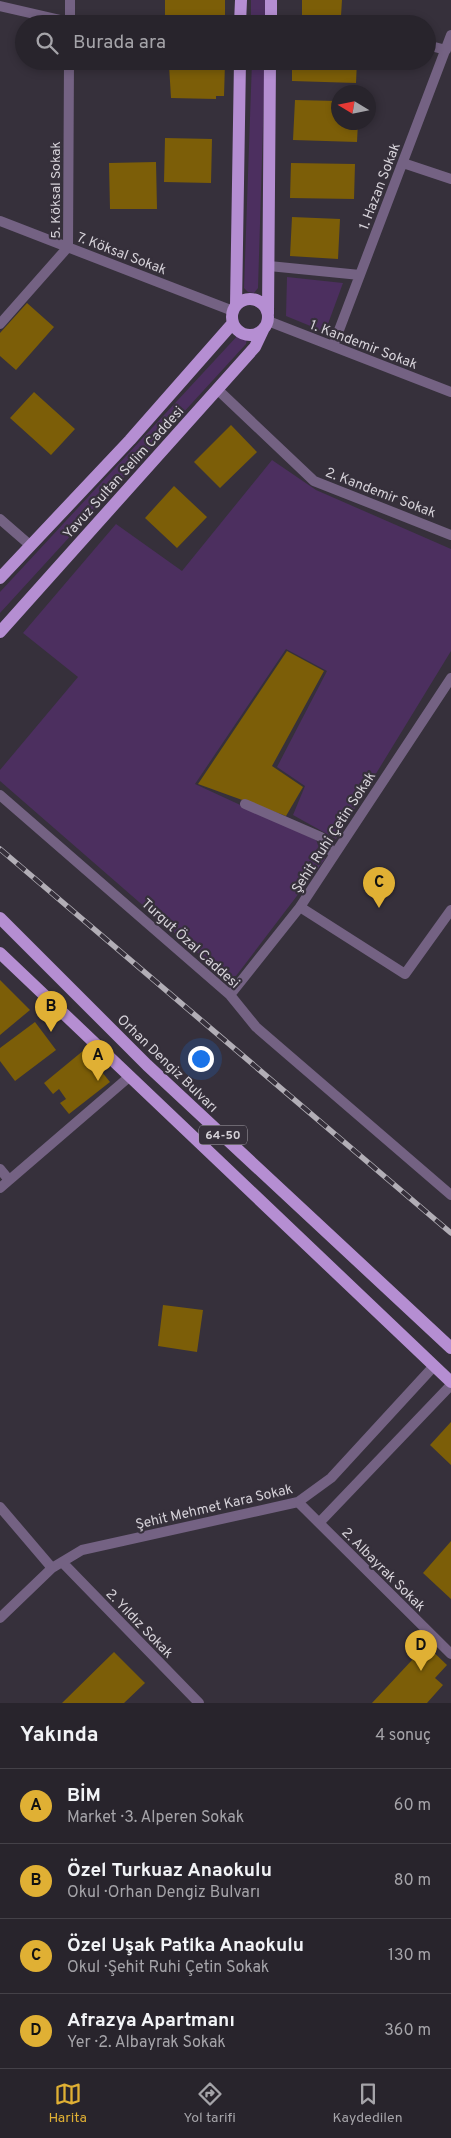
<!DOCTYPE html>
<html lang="tr">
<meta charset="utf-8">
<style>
:root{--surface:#28242c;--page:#302c34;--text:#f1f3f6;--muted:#a5a4a9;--line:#444148;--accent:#e0b034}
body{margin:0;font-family:Overpass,sans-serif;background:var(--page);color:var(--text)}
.compass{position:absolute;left:331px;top:85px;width:45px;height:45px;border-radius:50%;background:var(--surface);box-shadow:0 2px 8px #0003;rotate:280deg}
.you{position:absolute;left:200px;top:1058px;width:18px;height:18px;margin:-12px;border:4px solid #fff;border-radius:50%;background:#1a73e8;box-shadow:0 0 0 8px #1a73e833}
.badge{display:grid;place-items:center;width:32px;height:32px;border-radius:50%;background:var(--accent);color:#111;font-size:16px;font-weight:700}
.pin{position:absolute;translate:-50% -41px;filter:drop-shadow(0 1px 2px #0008)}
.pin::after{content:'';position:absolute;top:26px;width:18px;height:15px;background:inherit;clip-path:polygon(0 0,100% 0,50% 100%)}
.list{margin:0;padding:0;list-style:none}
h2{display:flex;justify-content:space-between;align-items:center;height:65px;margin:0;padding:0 20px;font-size:21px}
h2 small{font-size:16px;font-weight:400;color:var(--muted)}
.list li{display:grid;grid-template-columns:32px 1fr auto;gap:15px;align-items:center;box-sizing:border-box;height:75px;padding:0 20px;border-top:1px solid var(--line)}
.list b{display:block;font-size:19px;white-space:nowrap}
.list p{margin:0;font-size:16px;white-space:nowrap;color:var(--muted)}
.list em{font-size:16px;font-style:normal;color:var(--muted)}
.icon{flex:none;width:28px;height:28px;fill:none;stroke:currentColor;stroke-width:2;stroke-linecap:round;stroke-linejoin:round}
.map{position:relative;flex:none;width:451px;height:1703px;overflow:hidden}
.search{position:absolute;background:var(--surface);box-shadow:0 2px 8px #0003;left:15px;right:15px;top:15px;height:55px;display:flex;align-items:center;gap:12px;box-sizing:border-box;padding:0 18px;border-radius:28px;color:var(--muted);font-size:19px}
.sheet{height:365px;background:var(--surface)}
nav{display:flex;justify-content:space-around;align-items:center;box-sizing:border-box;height:70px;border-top:1px solid var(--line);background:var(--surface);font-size:14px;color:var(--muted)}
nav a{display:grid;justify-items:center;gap:2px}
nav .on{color:var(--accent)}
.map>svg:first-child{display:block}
.green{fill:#4c2f5f}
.building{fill:#7c5e08}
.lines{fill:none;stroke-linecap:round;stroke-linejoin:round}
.minor{stroke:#746283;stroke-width:10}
.primary{stroke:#b58ed2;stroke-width:12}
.rail-casing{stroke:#b2aeb6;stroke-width:5.5}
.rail{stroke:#36303b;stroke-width:4;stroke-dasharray:11;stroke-linecap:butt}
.labels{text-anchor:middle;stroke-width:4.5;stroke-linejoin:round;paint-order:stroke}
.shield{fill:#36303b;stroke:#a5a1a9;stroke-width:1}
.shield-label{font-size:12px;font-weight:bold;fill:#d5d1d8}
.street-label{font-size:14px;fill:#d5d1d8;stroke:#36303b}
</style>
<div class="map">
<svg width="451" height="1703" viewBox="0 0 451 1703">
<rect width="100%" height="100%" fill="#36303b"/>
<path class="green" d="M 251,0 L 265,0 L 265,24 L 251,24 Z
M 252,61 L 265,61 L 258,288 L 254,293 L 248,292 L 244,288 Z
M 287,277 L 343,283 L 325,332 L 286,316 Z
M 240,333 L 247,337 L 246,344 L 0,613 L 0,592 Z
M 272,460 L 316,490 L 451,549 L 451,651 L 336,839 L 293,815 L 305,786 L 277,767 L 327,671 L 286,649 L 195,784 L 316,840 L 325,859 L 236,976 L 224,976 L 0,781 L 0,770 L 78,677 L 23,633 L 116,524 L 182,571 Z"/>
<path class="building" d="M 165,0 L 225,0 L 225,16 L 165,16 Z
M 302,0 L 342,0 L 341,16 L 302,15 Z
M 292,61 L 357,61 L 356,83 L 292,81 Z
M 180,62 L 225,63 L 224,96 L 216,96 L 216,99 L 171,98 L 169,65 L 180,66 Z
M 295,100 L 338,101 L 338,122 L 358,122 L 357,142 L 293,140 Z
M 165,138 L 212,139 L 211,183 L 164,182 Z
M 156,162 L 157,209 L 110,209 L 109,163 Z
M 291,163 L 355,164 L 354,199 L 290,198 Z
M 292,217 L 340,219 L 338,259 L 290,256 Z
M 27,303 L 54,327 L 16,370 L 0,356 L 0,333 Z
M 34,392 L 75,429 L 51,455 L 10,418 Z
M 231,425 L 257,452 L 220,488 L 194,462 Z
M 174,486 L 207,517 L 177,548 L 145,518 Z
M 287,651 L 324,671 L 272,766 L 303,787 L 286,816 L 198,784 Z
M 0,980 L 30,1010 L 0,1035 Z
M 35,1022 L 56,1050 L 15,1081 L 0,1061 L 0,1048 Z
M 84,1050 L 110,1082 L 69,1114 L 60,1103 L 66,1099 L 59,1089 L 53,1094 L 44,1083 Z
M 163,1305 L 203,1310 L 197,1352 L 158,1346 Z
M 451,1422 L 451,1465 L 430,1445 Z
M 451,1541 L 451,1599 L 423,1573 Z
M 426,1645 L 447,1665 L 435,1678 L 443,1685 L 427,1703 L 372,1703 Z
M 114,1652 L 145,1683 L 124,1703 L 62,1703 Z"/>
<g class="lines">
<path class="minor" d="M 0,6 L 78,24
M 70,24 L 70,0
M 427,45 L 446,50
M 403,163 L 451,179
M 0,221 L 233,311
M 269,266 L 360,275
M 268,321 L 451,392
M 0,324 L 68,247 L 69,61
M 333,346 L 451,35
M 217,389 L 314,481 L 451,535
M 0,519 L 31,546
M 0,795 L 230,995 L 256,1027 L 451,1195
M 245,804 L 321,837 L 334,855
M 300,907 L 405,974 L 451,910
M 230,995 L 300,907 L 451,678
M 0,1169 L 9,1180
M 0,1188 L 129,1077
M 298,1502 L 451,1654
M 0,1507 L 52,1568
M 319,1523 L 451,1385
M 62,1562 L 199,1703
M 0,1618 L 52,1568 L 82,1550 L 298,1502 L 331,1478 L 434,1366"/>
<path class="primary" d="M 240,24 L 241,0
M 271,24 L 271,0
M232 317a18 18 0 1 1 36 0a18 18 0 1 1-36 0Z
M 236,306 L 240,61
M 268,314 L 270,61
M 0,578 L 130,440 L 233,323
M 0,632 L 255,347 L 264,328
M 0,918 L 147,1065 L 451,1348
M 0,953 L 451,1382"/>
<g class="rail-casing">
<path id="rail" d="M 0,849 L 451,1233"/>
</g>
<use href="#rail" class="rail"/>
</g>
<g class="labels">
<rect class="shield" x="199" y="1125.5" width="48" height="19" rx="4"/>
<g class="shield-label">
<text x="223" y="1139">64-50</text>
</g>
<g class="street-label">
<text transform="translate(379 186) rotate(-69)" y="5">1. Hazan Sokak</text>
<text transform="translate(55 190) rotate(-90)" y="5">5. Köksal Sokak</text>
<text transform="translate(122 253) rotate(21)" y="5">7. Köksal Sokak</text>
<text transform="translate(364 344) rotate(21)" y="5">1. Kandemir Sokak</text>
<text transform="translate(123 472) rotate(-48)" y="5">Yavuz Sultan Selim Caddesi</text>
<text transform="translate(381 492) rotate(21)" y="5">2. Kandemir Sokak</text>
<text transform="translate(333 832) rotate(-57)" y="5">Şehit Ruhi Çetin Sokak</text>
<text transform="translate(191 943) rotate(42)" y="5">Turgut Özal Caddesi</text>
<text transform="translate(168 1063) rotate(44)" y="5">Orhan Dengiz Bulvarı</text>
<text transform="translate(214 1506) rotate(-13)" y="5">Şehit Mehmet Kara Sokak</text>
<text transform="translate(384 1569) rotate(45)" y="5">2. Albayrak Sokak</text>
<text transform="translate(140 1623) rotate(46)" y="5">2. Yıldız Sokak</text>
</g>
</g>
</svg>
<svg class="compass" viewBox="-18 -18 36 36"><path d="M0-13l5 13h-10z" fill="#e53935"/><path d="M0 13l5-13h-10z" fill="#a5a4a9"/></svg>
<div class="you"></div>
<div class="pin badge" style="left:98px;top:1081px">A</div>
<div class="pin badge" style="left:51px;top:1032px">B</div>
<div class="pin badge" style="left:379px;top:908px">C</div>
<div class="pin badge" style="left:421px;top:1671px">D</div>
<div class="search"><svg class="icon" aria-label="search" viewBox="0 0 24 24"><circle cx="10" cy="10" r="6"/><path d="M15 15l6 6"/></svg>Burada ara</div>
</div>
<section class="sheet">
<h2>Yakında<small>4 sonuç</small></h2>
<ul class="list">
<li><span class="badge">A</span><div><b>BİM</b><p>Market · 3. Alperen Sokak</p></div><em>60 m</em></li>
<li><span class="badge">B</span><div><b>Özel Turkuaz Anaokulu</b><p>Okul · Orhan Dengiz Bulvarı</p></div><em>80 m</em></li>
<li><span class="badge">C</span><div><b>Özel Uşak Patika Anaokulu</b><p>Okul · Şehit Ruhi Çetin Sokak</p></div><em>130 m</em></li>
<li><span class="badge">D</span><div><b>Afrazya Apartmanı</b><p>Yer · 2. Albayrak Sokak</p></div><em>360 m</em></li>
</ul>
</section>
<nav>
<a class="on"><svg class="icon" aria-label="map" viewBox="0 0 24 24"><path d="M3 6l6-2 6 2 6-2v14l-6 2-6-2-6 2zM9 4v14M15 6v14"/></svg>Harita</a>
<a><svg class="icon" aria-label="directions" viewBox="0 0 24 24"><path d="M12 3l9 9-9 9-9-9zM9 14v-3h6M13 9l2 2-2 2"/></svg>Yol tarifi</a>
<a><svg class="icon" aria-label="saved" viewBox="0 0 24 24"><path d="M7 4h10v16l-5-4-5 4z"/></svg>Kaydedilen</a>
</nav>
